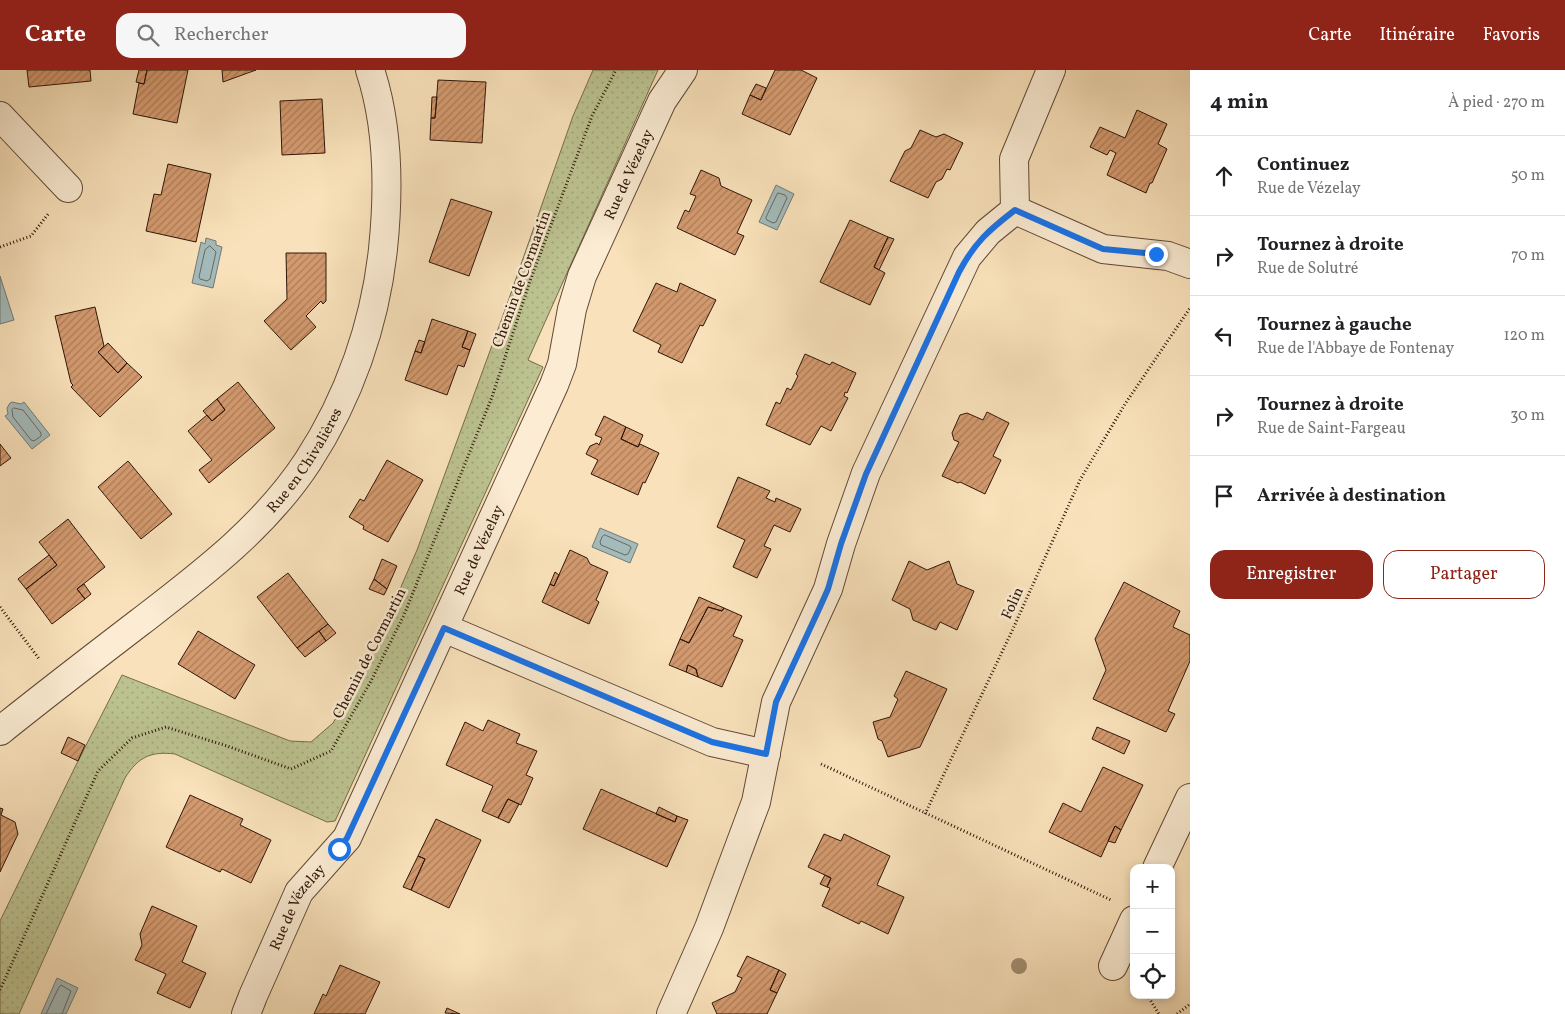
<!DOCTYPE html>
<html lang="fr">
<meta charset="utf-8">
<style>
:root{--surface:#fff;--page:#f6f6f6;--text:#202124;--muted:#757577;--line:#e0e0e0;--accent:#8f2418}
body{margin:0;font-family:Vollkorn,serif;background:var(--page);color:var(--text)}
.controls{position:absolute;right:15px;bottom:15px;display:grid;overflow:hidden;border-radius:10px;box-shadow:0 2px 8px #0003}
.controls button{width:45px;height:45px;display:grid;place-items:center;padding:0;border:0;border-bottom:1px solid var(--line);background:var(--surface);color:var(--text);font:25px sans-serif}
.stop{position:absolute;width:15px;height:15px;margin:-11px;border:4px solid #1a73e8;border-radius:50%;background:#fff}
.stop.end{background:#1a73e8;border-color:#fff;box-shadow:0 1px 5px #0008}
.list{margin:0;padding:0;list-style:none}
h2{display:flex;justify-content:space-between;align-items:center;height:65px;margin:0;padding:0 20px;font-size:21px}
h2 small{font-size:16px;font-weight:400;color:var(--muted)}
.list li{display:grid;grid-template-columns:32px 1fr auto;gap:15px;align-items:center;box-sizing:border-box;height:80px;padding:0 20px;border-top:1px solid var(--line)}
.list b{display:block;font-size:19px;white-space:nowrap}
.list p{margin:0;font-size:16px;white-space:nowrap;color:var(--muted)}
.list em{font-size:16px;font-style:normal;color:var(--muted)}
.actions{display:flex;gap:10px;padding:15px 20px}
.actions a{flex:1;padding:11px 0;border:1px solid var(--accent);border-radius:15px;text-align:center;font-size:18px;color:var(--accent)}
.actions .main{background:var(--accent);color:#fff}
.icon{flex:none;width:28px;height:28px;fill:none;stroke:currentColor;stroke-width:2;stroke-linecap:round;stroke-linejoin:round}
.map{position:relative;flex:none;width:1190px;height:944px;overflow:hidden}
header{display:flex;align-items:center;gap:30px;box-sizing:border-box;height:70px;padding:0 25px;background:var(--accent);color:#fff}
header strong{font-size:24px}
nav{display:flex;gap:28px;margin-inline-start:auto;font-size:18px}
.search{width:350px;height:45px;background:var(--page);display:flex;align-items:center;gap:12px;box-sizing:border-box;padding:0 18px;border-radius:15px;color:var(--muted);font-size:19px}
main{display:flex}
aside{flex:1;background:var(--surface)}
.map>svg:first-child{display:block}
.grass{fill:url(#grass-dots);stroke:#766c4e}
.water{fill:#a3bbbb;stroke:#757974}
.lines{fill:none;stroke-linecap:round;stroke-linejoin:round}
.shore{stroke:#6a6862;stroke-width:1}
.building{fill:url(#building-hatch);stroke:#30160a}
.minor-casing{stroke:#624936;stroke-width:30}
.path{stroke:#30160a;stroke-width:3;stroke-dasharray:1 2.5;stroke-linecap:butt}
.minor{stroke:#fbecd3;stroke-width:28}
.tree{fill:#a28e70}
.route{stroke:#1a73e8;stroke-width:6}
.labels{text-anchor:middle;stroke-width:5;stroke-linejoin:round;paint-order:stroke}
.street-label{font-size:15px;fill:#30160a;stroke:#fbecd3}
</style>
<header>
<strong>Carte</strong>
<div class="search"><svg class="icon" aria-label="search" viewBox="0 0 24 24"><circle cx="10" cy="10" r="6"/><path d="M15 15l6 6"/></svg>Rechercher</div>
<nav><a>Carte</a><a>Itinéraire</a><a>Favoris</a></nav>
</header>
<main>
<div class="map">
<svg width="1190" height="944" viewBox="0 0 1190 944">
<defs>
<pattern id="grass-dots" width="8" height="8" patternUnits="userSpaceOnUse" patternTransform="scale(1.25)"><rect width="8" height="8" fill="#bcc391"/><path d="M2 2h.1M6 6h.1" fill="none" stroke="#a2a77c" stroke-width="1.8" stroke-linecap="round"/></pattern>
<pattern id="building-hatch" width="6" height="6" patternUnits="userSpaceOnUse" patternTransform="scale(1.25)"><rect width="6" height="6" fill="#d49a6f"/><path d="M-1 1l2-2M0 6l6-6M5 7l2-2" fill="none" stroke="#ac7d59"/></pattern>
</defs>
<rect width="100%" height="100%" fill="#f9e2bb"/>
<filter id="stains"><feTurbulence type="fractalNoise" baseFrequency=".004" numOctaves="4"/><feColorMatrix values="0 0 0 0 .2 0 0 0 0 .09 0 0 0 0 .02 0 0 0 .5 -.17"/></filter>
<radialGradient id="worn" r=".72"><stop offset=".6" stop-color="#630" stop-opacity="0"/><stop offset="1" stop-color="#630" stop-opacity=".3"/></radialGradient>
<path class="grass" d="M 593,0 L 658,0 L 528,290 L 543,297 L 335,751 L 327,752 L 175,684 C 151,681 138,687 125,708 L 19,944 L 0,944 L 0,851 L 76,695 L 122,605 L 290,671 L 311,672 L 333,653 L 366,597 L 417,480 L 505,240 L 573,46 Z"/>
<path class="water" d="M 776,115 L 794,124 L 777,160 L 759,152 Z
M 206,168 L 216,171 L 216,175 L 222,177 L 213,218 L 192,213 L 201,172 L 205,174 Z
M 0,206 L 14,250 L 0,254 Z
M 12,332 L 21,334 L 24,332 L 50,365 L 32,379 L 5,346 L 8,344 L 7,338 L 10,333 Z
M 600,458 L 638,474 L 630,493 L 592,477 Z
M 57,908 L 78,918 L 66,944 L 41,944 Z"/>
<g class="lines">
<path class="shore" d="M 778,123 L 785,125 L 787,128 L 776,152 L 773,153 L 767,150 L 766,148 Z
M 210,176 L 216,182 L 210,209 L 207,211 L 200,209 L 199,207 L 205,180 Z
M 14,338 L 23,340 L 41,363 L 41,366 L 34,371 L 31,370 L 13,347 L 12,340 Z
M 605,465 L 630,476 L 631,478 L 628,484 L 625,485 L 601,475 L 600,472 L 602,467 Z
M 46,944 L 59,917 L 61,915 L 71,921 L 62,944"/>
</g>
<path class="building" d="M 27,0 L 90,0 L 91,11 L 29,17 Z
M 139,0 L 147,0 L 144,14 L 136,12 Z
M 147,0 L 188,0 L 177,53 L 133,44 L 139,13 L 144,14 Z
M 222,0 L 256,0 L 223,12 Z
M 775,0 L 801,0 L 817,8 L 790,65 L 742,44 L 750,25 L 761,30 Z
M 438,10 L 486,12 L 482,73 L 430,70 L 431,48 L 435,48 Z
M 756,14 L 766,18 L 761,30 L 750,25 Z
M 432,27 L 437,27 L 435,48 L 431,48 Z
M 322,29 L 325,83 L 282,85 L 280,31 Z
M 1137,40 L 1167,54 L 1158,74 L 1167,79 L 1152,113 L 1150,113 L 1146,123 L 1107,105 L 1116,83 L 1110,80 L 1107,85 L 1090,77 L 1100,57 L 1125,68 Z
M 920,60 L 936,67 L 944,64 L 963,73 L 950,100 L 947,99 L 942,109 L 936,112 L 928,128 L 890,111 L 905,81 L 911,78 Z
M 168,94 L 211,104 L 196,172 L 146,161 L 154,124 L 161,125 Z
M 701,100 L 719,108 L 721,116 L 752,130 L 737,163 L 744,166 L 735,185 L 677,158 L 685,140 L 689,142 L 696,126 L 690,124 Z
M 451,129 L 492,142 L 469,206 L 429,192 Z
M 850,150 L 888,167 L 874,197 L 885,203 L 870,235 L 820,212 Z
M 888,167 L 894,169 L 879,200 L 874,197 Z
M 286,183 L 326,183 L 326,231 L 323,234 L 321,231 L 306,246 L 316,257 L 291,280 L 264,251 L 287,229 Z
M 656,213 L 677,222 L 680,213 L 716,230 L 703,256 L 700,255 L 682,293 L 658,282 L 661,275 L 633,261 Z
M 95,237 L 104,276 L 98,282 L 118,303 L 127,293 L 142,307 L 100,347 L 71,317 L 73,315 L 71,313 L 55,246 Z
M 432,249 L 468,261 L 462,277 L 470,280 L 464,297 L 458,295 L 447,325 L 405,310 L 415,281 L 421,283 Z
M 468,261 L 476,264 L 470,280 L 462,277 Z
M 419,270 L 425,272 L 421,283 L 415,281 Z
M 108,273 L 127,293 L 118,303 L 98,282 Z
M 805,284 L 830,295 L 832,292 L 856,303 L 847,323 L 845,322 L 844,326 L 848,328 L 831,361 L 821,356 L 810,375 L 766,355 L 776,332 L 780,334 L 787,318 L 791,320 L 798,306 L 796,304 Z
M 238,312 L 275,358 L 209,413 L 199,400 L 212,390 L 188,361 L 207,345 L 212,351 L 225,340 L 217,329 Z
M 217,329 L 225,340 L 212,351 L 203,341 Z
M 987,342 L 1009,353 L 993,386 L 1001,390 L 985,424 L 960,412 L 958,413 L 942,406 L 959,372 L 954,370 L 952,363 L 960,345 L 967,343 L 983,350 Z
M 604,346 L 626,357 L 621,369 L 638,377 L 640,374 L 659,383 L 645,413 L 643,412 L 638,425 L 591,404 L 598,390 L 586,384 L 590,376 L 597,373 L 599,375 L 602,368 L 595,365 Z
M 626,357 L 643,365 L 638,377 L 621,369 Z
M 0,374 L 11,388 L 0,396 Z
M 387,390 L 423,410 L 388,472 L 363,459 L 364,456 L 349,447 L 360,429 L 364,431 Z
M 128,391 L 172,444 L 141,469 L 98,417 Z
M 738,407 L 770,421 L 766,428 L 775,432 L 776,428 L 801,439 L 790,462 L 774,455 L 764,476 L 771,479 L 757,508 L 733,497 L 745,470 L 717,457 Z
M 68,449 L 105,497 L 77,519 L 85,529 L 52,554 L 26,519 L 57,495 L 39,472 Z
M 570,480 L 587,488 L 590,494 L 608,502 L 596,530 L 599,532 L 589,554 L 542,532 L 550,514 L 554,516 Z
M 49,485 L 57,495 L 26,519 L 18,509 Z
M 382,489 L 397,496 L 387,519 L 374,509 Z
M 909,491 L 927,500 L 949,491 L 957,514 L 974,521 L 957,560 L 940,552 L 936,560 L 913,550 L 910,539 L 892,530 Z
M 555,502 L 559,505 L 554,516 L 550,514 Z
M 288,503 L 328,554 L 297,578 L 257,527 Z
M 374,509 L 387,519 L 384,525 L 369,519 Z
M 1124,512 L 1180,541 L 1173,557 L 1190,565 L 1190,591 L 1168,641 L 1175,644 L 1166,662 L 1093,629 L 1106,600 L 1095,569 Z
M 84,514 L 91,524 L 85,529 L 77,519 Z
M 699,527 L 724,538 L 722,541 L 708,537 L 689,573 L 680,569 Z
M 708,537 L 722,541 L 724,538 L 742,546 L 733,566 L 743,570 L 722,617 L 698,607 L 696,599 L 688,595 L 686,602 L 669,595 L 680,569 L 689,573 Z
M 328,554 L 336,563 L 326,571 L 319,561 Z
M 198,561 L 255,595 L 235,629 L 178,594 Z
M 319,561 L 326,571 L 305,587 L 297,578 Z
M 688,595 L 696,599 L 698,607 L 686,602 Z
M 906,601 L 947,619 L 920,677 L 888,687 L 882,671 L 878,669 L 873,652 L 890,647 L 898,629 L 894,626 Z
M 488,650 L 520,664 L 516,673 L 537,681 L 526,705 L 533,708 L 521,735 L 508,729 L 498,748 L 482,741 L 493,716 L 446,695 L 465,652 L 483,661 Z
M 1097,657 L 1130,671 L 1124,684 L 1092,669 Z
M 68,667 L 85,675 L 78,691 L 61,683 Z
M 1103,697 L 1143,715 L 1121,760 L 1115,756 L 1101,787 L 1049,762 L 1063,733 L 1081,742 Z
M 601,719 L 675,752 L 677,746 L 688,750 L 667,797 L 583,759 Z
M 190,725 L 243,749 L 240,755 L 271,770 L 251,813 L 222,799 L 220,802 L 166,777 Z
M 508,729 L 519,734 L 509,753 L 498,748 Z
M 659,737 L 677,746 L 675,752 L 656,744 Z
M 0,738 L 3,739 L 1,745 L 15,752 L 18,764 L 0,802 Z
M 436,749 L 481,770 L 449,838 L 411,820 L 425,789 L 418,786 Z
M 1115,756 L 1121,760 L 1115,773 L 1108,771 Z
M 824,764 L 841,771 L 844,764 L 890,786 L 877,815 L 904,827 L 888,864 L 861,851 L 859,854 L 822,836 L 830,818 L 827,817 L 831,808 L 808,797 Z
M 418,786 L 425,789 L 411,820 L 403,817 Z
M 825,805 L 831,808 L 827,817 L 820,814 Z
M 152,836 L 197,856 L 182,892 L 206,903 L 190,938 L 157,923 L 166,904 L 135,890 L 142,875 L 140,864 Z
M 747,886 L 779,900 L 770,920 L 777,923 L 767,944 L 717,944 L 712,933 L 735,922 L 742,908 L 737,906 Z
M 340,895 L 380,912 L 365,944 L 314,944 L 323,924 L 326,926 Z
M 779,900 L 786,904 L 777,923 L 770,920 Z
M 447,938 L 460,944 L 445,943 Z"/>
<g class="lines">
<g class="minor-casing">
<g id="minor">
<path d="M 0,46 L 68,118"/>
<path d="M 1015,140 L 1103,179 L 1168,186 L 1190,194"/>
<path d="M 444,558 L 712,672 L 766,684"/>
<path id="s1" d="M 0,661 C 46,624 93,588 140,552 C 201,505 265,457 308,391 C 349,328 375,254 383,179 C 389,121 389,57 370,0"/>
<path d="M 1157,798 L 1190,728"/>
<path d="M 1113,896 L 1134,850"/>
<path id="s2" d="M 246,944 L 253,926 L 299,822 L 347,768 L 554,315 L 562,294 L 572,239 L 582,206 L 662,31 L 683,0"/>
<path d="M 671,944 L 709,858 L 756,732 L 776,632 L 828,519 L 841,474 L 866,403 L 967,187 L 988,162 L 1015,140 L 1014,89 L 1051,0"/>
</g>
</g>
<path class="path" d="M 0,177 L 31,166 L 49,143
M 0,537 L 40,590
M 821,694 L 1111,830
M 925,744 L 1012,561 L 1080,410 L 1125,334 L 1190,238
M 0,920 L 98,701 L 132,668 L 166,657 L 227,676 L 291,699 L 331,681 L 371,611 L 404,545 L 492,327 L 530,211 L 592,46 L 616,0
M 1147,925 L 1159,944
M 1177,944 L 1190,934"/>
<use href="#minor" class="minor"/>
</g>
<circle class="tree" cx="1019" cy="896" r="8"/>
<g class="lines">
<path class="route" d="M 339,779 L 347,768 L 444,558 L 712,672 L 766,684 L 776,632 L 820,537 L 828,519 L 841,474 L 866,404 L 959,202 C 975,172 989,160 1015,140 L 1103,179 L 1156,184"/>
</g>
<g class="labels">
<g class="street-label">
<text dy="5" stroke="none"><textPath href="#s2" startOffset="928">Rue de Vézelay</textPath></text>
<text transform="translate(521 209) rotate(-70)" y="5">Chemin de Cormartin</text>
<text dy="5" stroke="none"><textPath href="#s1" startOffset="410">Rue en Chivalières</textPath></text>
<text dy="5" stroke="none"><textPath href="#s2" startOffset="522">Rue de Vézelay</textPath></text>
<text transform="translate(1012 533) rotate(-66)" y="5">Folin</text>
<text transform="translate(369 583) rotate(-63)" y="5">Chemin de Cormartin</text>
<text dy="5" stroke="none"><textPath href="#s2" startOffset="119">Rue de Vézelay</textPath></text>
</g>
</g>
<rect width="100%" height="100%" filter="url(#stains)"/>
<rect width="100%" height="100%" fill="url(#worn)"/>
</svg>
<div class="controls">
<button>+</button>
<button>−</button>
<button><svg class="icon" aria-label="locate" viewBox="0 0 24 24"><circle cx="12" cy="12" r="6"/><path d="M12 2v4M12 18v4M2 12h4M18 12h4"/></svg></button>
</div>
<div class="stop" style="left:339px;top:779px"></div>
<div class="stop end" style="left:1156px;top:184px"></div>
</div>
<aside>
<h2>4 min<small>À pied · 270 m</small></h2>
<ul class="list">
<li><svg class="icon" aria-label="ahead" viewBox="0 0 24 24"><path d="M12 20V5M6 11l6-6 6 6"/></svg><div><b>Continuez</b><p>Rue de Vézelay</p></div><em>50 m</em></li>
<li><svg class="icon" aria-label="right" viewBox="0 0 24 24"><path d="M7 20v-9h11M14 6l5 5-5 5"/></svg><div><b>Tournez à droite</b><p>Rue de Solutré</p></div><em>70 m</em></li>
<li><svg class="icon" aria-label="left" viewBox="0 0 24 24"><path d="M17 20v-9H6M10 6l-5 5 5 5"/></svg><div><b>Tournez à gauche</b><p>Rue de l'Abbaye de Fontenay</p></div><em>120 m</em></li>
<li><svg class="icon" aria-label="right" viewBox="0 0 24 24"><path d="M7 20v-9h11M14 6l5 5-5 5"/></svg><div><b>Tournez à droite</b><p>Rue de Saint-Fargeau</p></div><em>30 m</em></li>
<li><svg class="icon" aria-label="arrive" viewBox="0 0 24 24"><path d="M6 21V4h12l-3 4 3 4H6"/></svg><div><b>Arrivée à destination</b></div></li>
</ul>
<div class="actions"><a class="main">Enregistrer</a><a>Partager</a></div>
</aside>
</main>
